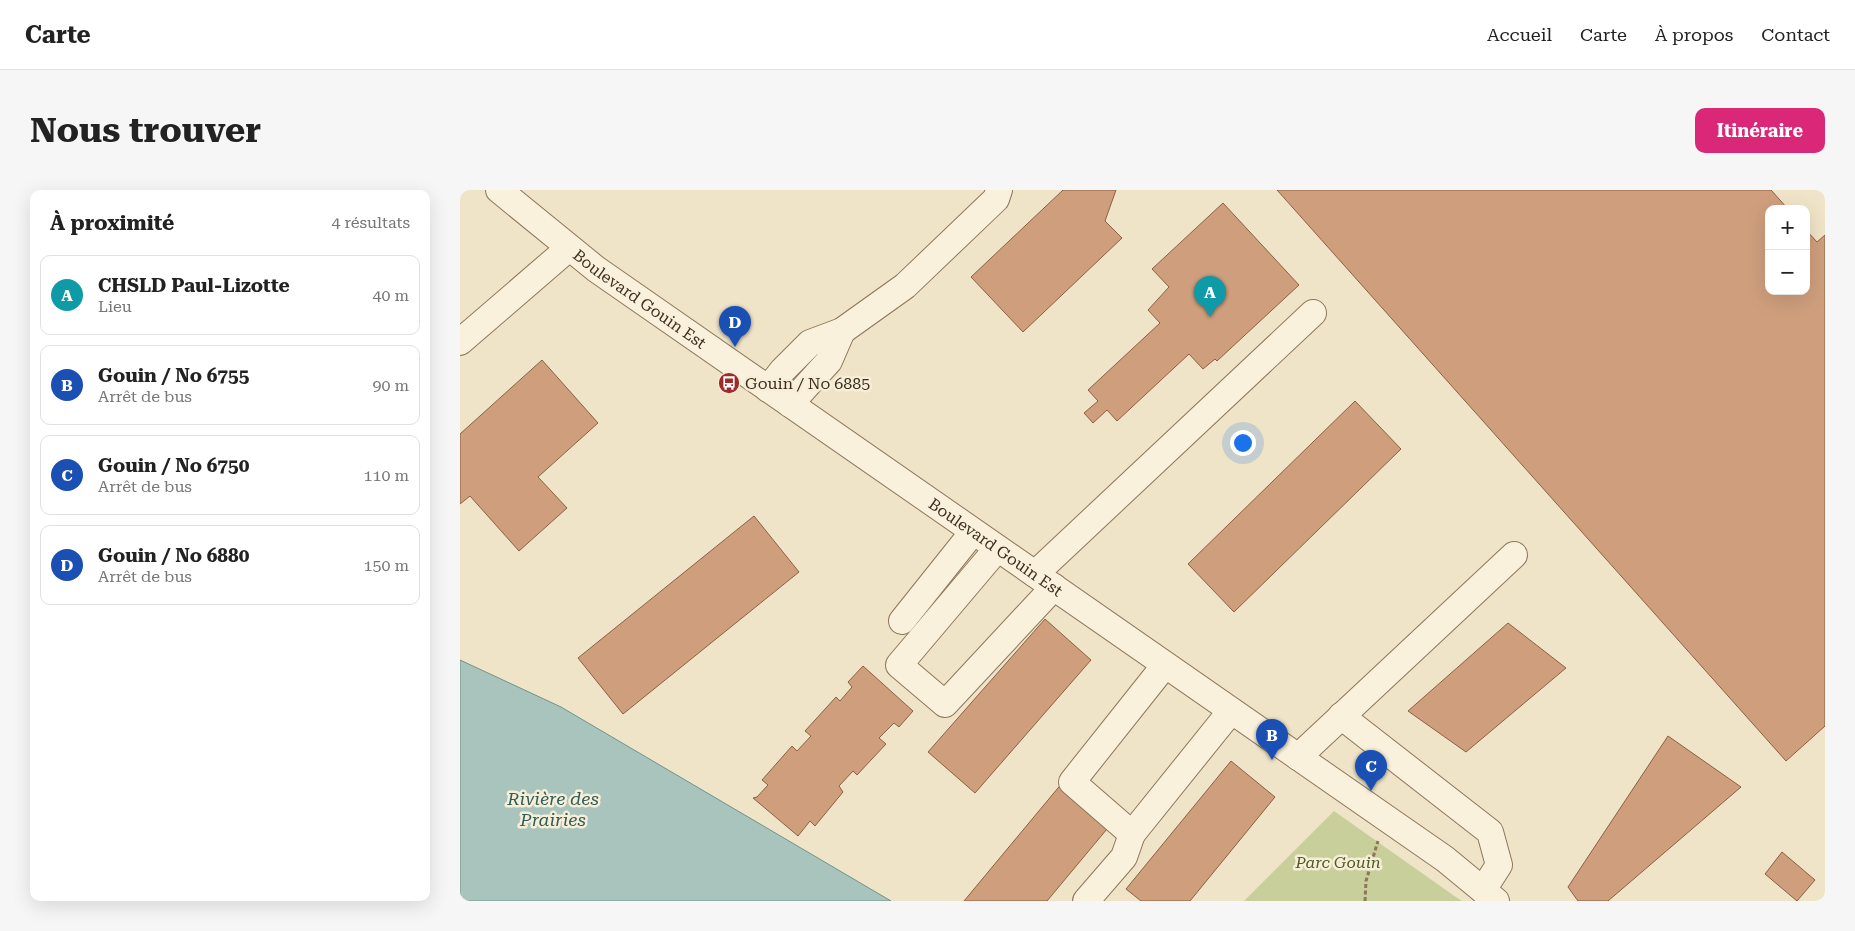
<!DOCTYPE html>
<html lang="fr">
<meta charset="utf-8">
<style>
:root{--surface:#fff;--page:#f6f6f6;--text:#222;--muted:#767676;--line:#e0e0e0;--accent:#db2777}
body{margin:0;font-family:"Roboto Serif",serif;background:var(--page);color:var(--text)}
.controls{position:absolute;right:15px;top:15px;display:grid;overflow:hidden;border-radius:10px;box-shadow:0 5px 20px #0002}
.controls button{width:45px;height:45px;display:grid;place-items:center;padding:0;border:0;border-bottom:1px solid var(--line);background:var(--surface);color:var(--text);font:25px sans-serif}
.you{position:absolute;left:782px;top:252px;width:18px;height:18px;margin:-12px;border:4px solid #fff;border-radius:50%;background:#1a73e8;box-shadow:0 0 0 8px #1a73e833}
.badge{display:grid;place-items:center;width:32px;height:32px;border-radius:50%;background:var(--accent);color:#fff;font-size:16px;font-weight:700}
.pin{position:absolute;translate:-50% -41px;filter:drop-shadow(0 1px 2px #0008)}
.pin::after{content:'';position:absolute;top:26px;width:18px;height:15px;background:inherit;clip-path:polygon(0 0,100% 0,50% 100%)}
.list{margin:0;padding:0;list-style:none}
h2{display:flex;justify-content:space-between;align-items:center;height:65px;margin:0;padding:0 20px;font-size:21px}
h2 small{font-size:16px;font-weight:400;color:var(--muted)}
.list li{display:grid;grid-template-columns:32px 1fr auto;gap:15px;align-items:center;box-sizing:border-box;height:80px;margin:0 10px 10px;padding:0 10px;border:1px solid var(--line);border-radius:10px}
.list b{display:block;font-size:19px;white-space:nowrap}
.list p{margin:0;font-size:16px;white-space:nowrap;color:var(--muted)}
.list em{font-size:16px;font-style:normal;color:var(--muted)}
.map{position:relative;flex:none;width:1365px;height:711px;overflow:hidden;border-radius:10px}
header{display:flex;align-items:center;gap:30px;box-sizing:border-box;height:70px;padding:0 25px;background:var(--surface);border-bottom:1px solid var(--line)}
header strong{font-size:24px}
nav{display:flex;gap:28px;margin-inline-start:auto;font-size:18px}
.intro{display:flex;align-items:center;justify-content:space-between;box-sizing:border-box;height:120px;padding:0 30px}
h1{margin:0;font-size:35px}
.button{padding:12px 22px;border-radius:10px;background:var(--accent);color:#fff;font-size:18px;font-weight:700}
main{display:flex;gap:30px;padding:0 30px}
aside{flex:1;background:var(--surface);border-radius:10px;box-shadow:0 5px 20px #0002}
.map>svg:first-child{display:block}
.green{fill:#c9cf9b}
.water{fill:#a9c4bc;stroke:#6f938a}
.building{fill:#cf9f7d;stroke:#8d5f41}
.lines{fill:none;stroke-linecap:round;stroke-linejoin:round}
.minor-casing{stroke:#8d765c;stroke-width:28}
.path{stroke:#8d765c;stroke-width:3;stroke-dasharray:4 2.5;stroke-linecap:butt}
.minor{stroke:#faf1dc;stroke-width:26}
.labels{text-anchor:middle;stroke-width:5;stroke-linejoin:round;paint-order:stroke}
.street-label{font-size:16px;fill:#3d2e20;stroke:#f7eed8}
.poi-label{font-size:16px;fill:#3d2e20;stroke:#f7eed8;text-anchor:start}
.park-label{font-size:16px;font-style:italic;fill:#4d5a26;stroke:#f7eed8}
.water-label{font-size:18px;font-style:italic;fill:#2f5d5a;stroke:#f7eed8}
</style>
<header>
<strong>Carte</strong>
<nav><a>Accueil</a><a>Carte</a><a>À propos</a><a>Contact</a></nav>
</header>
<div class="intro"><h1>Nous trouver</h1><a class="button">Itinéraire</a></div>
<main>
<aside>
<h2>À proximité<small>4 résultats</small></h2>
<ul class="list">
<li><span class="badge" style="background:#0f9aa8">A</span><div><b>CHSLD Paul-Lizotte</b><p>Lieu</p></div><em>40 m</em></li>
<li><span class="badge" style="background:#1a4fb4">B</span><div><b>Gouin / No 6755</b><p>Arrêt de bus</p></div><em>90 m</em></li>
<li><span class="badge" style="background:#1a4fb4">C</span><div><b>Gouin / No 6750</b><p>Arrêt de bus</p></div><em>110 m</em></li>
<li><span class="badge" style="background:#1a4fb4">D</span><div><b>Gouin / No 6880</b><p>Arrêt de bus</p></div><em>150 m</em></li>
</ul>
</aside>
<div class="map">
<svg width="1365" height="711" viewBox="0 0 1365 711">
<rect width="100%" height="100%" fill="#f0e4c8"/>
<path class="green" d="M 874,621 L 993,705 L 1002,711 L 784,711 Z"/>
<path class="water" d="M 0,470 L 101,517 L 431,711 L 0,711 Z"/>
<path class="building" d="M 603,0 L 656,0 L 645,31 L 662,48 L 563,142 L 511,87 Z
M 817,0 L 1311,0 L 1328,19 L 1309,19 L 1309,101 L 1346,101 L 1346,40 L 1357,52 L 1365,45 L 1365,536 L 1326,571 Z
M 763,13 L 839,95 L 757,171 L 755,169 L 743,179 L 729,164 L 657,231 L 647,220 L 633,233 L 624,223 L 638,211 L 628,200 L 700,133 L 688,120 L 709,97 L 692,79 Z
M 82,170 L 138,233 L 78,287 L 107,318 L 59,361 L 10,306 L 0,314 L 0,244 Z
M 895,211 L 941,259 L 774,422 L 728,374 Z
M 294,326 L 339,382 L 163,524 L 118,468 Z
M 585,429 L 631,470 L 515,603 L 468,562 Z
M 1048,433 L 1106,478 L 1006,562 L 948,521 Z
M 403,476 L 453,521 L 439,537 L 434,533 L 419,548 L 426,554 L 397,585 L 393,581 L 379,596 L 383,602 L 355,636 L 350,631 L 338,646 L 293,608 L 297,607 L 308,595 L 302,590 L 332,556 L 337,561 L 351,546 L 345,541 L 376,507 L 380,511 L 392,497 L 388,492 Z
M 1208,546 L 1281,597 L 1148,711 L 1118,711 L 1108,697 Z
M 771,571 L 815,607 L 730,711 L 681,711 L 666,699 Z
M 603,592 L 652,633 L 587,711 L 504,711 Z
M 1322,662 L 1355,690 L 1337,711 L 1305,684 Z"/>
<g class="lines">
<g class="minor-casing">
<g id="minor">
<path id="s1" d="M 39,0 L 136,79 L 985,669 L 1036,711"/>
<path d="M 0,152 L 109,58"/>
<path d="M 308,199 L 322,181 L 350,153 L 382,141 L 445,96 L 536,9 L 539,0"/>
<path d="M 330,214 L 369,171 L 382,141"/>
<path d="M 537,359 L 439,475 L 485,514 L 594,397"/>
<path d="M 575,384 L 853,123"/>
<path d="M 442,431 L 513,342"/>
<path d="M 705,475 L 612,592 L 672,644 L 771,521"/>
<path d="M 881,526 L 1030,642 L 1039,675 L 1023,700"/>
<path d="M 838,567 L 1054,365"/>
<path d="M 626,711 L 664,667 L 672,644"/>
</g>
</g>
<path class="path" d="M 905,711 L 906,691 L 918,651"/>
<use href="#minor" class="minor"/>
</g>
<defs>
<g id="bus-disc" transform="scale(1.125)"><circle r="9.5" fill="#9e2a2b" stroke="#f7eed8"/><path d="M-5-6H5V4H4V6H2V4H-2V6H-4V4H-5ZM-3.5-4V0h7V-4ZM-3.5 1.2v1.5H-2V1.2ZM2 1.2v1.5H3.5V1.2Z" fill="#fff"/></g>
</defs>
<g fill-rule="evenodd">
<use href="#bus-disc" x="269" y="193"/>
</g>
<g class="labels">
<g class="street-label">
<text dy="6" stroke="none"><textPath href="#s1" startOffset="178">Boulevard Gouin Est</textPath></text>
<text dy="6" stroke="none"><textPath href="#s1" startOffset="612">Boulevard Gouin Est</textPath></text>
</g>
<g class="poi-label">
<text x="285" y="199">Gouin / No 6885</text>
</g>
<g class="park-label">
<text x="878" y="678">Parc Gouin</text>
</g>
<g class="water-label">
<text x="93" y="615">Rivière des<tspan x="93" dy="21">Prairies</tspan></text>
</g>
</g>
</svg>
<div class="controls">
<button>+</button>
<button>−</button>
</div>
<div class="you"></div>
<div class="pin badge" style="left:750px;top:127px;background:#0f9aa8">A</div>
<div class="pin badge" style="left:812px;top:570px;background:#1a4fb4">B</div>
<div class="pin badge" style="left:911px;top:601px;background:#1a4fb4">C</div>
<div class="pin badge" style="left:275px;top:157px;background:#1a4fb4">D</div>
</div>
</main>
